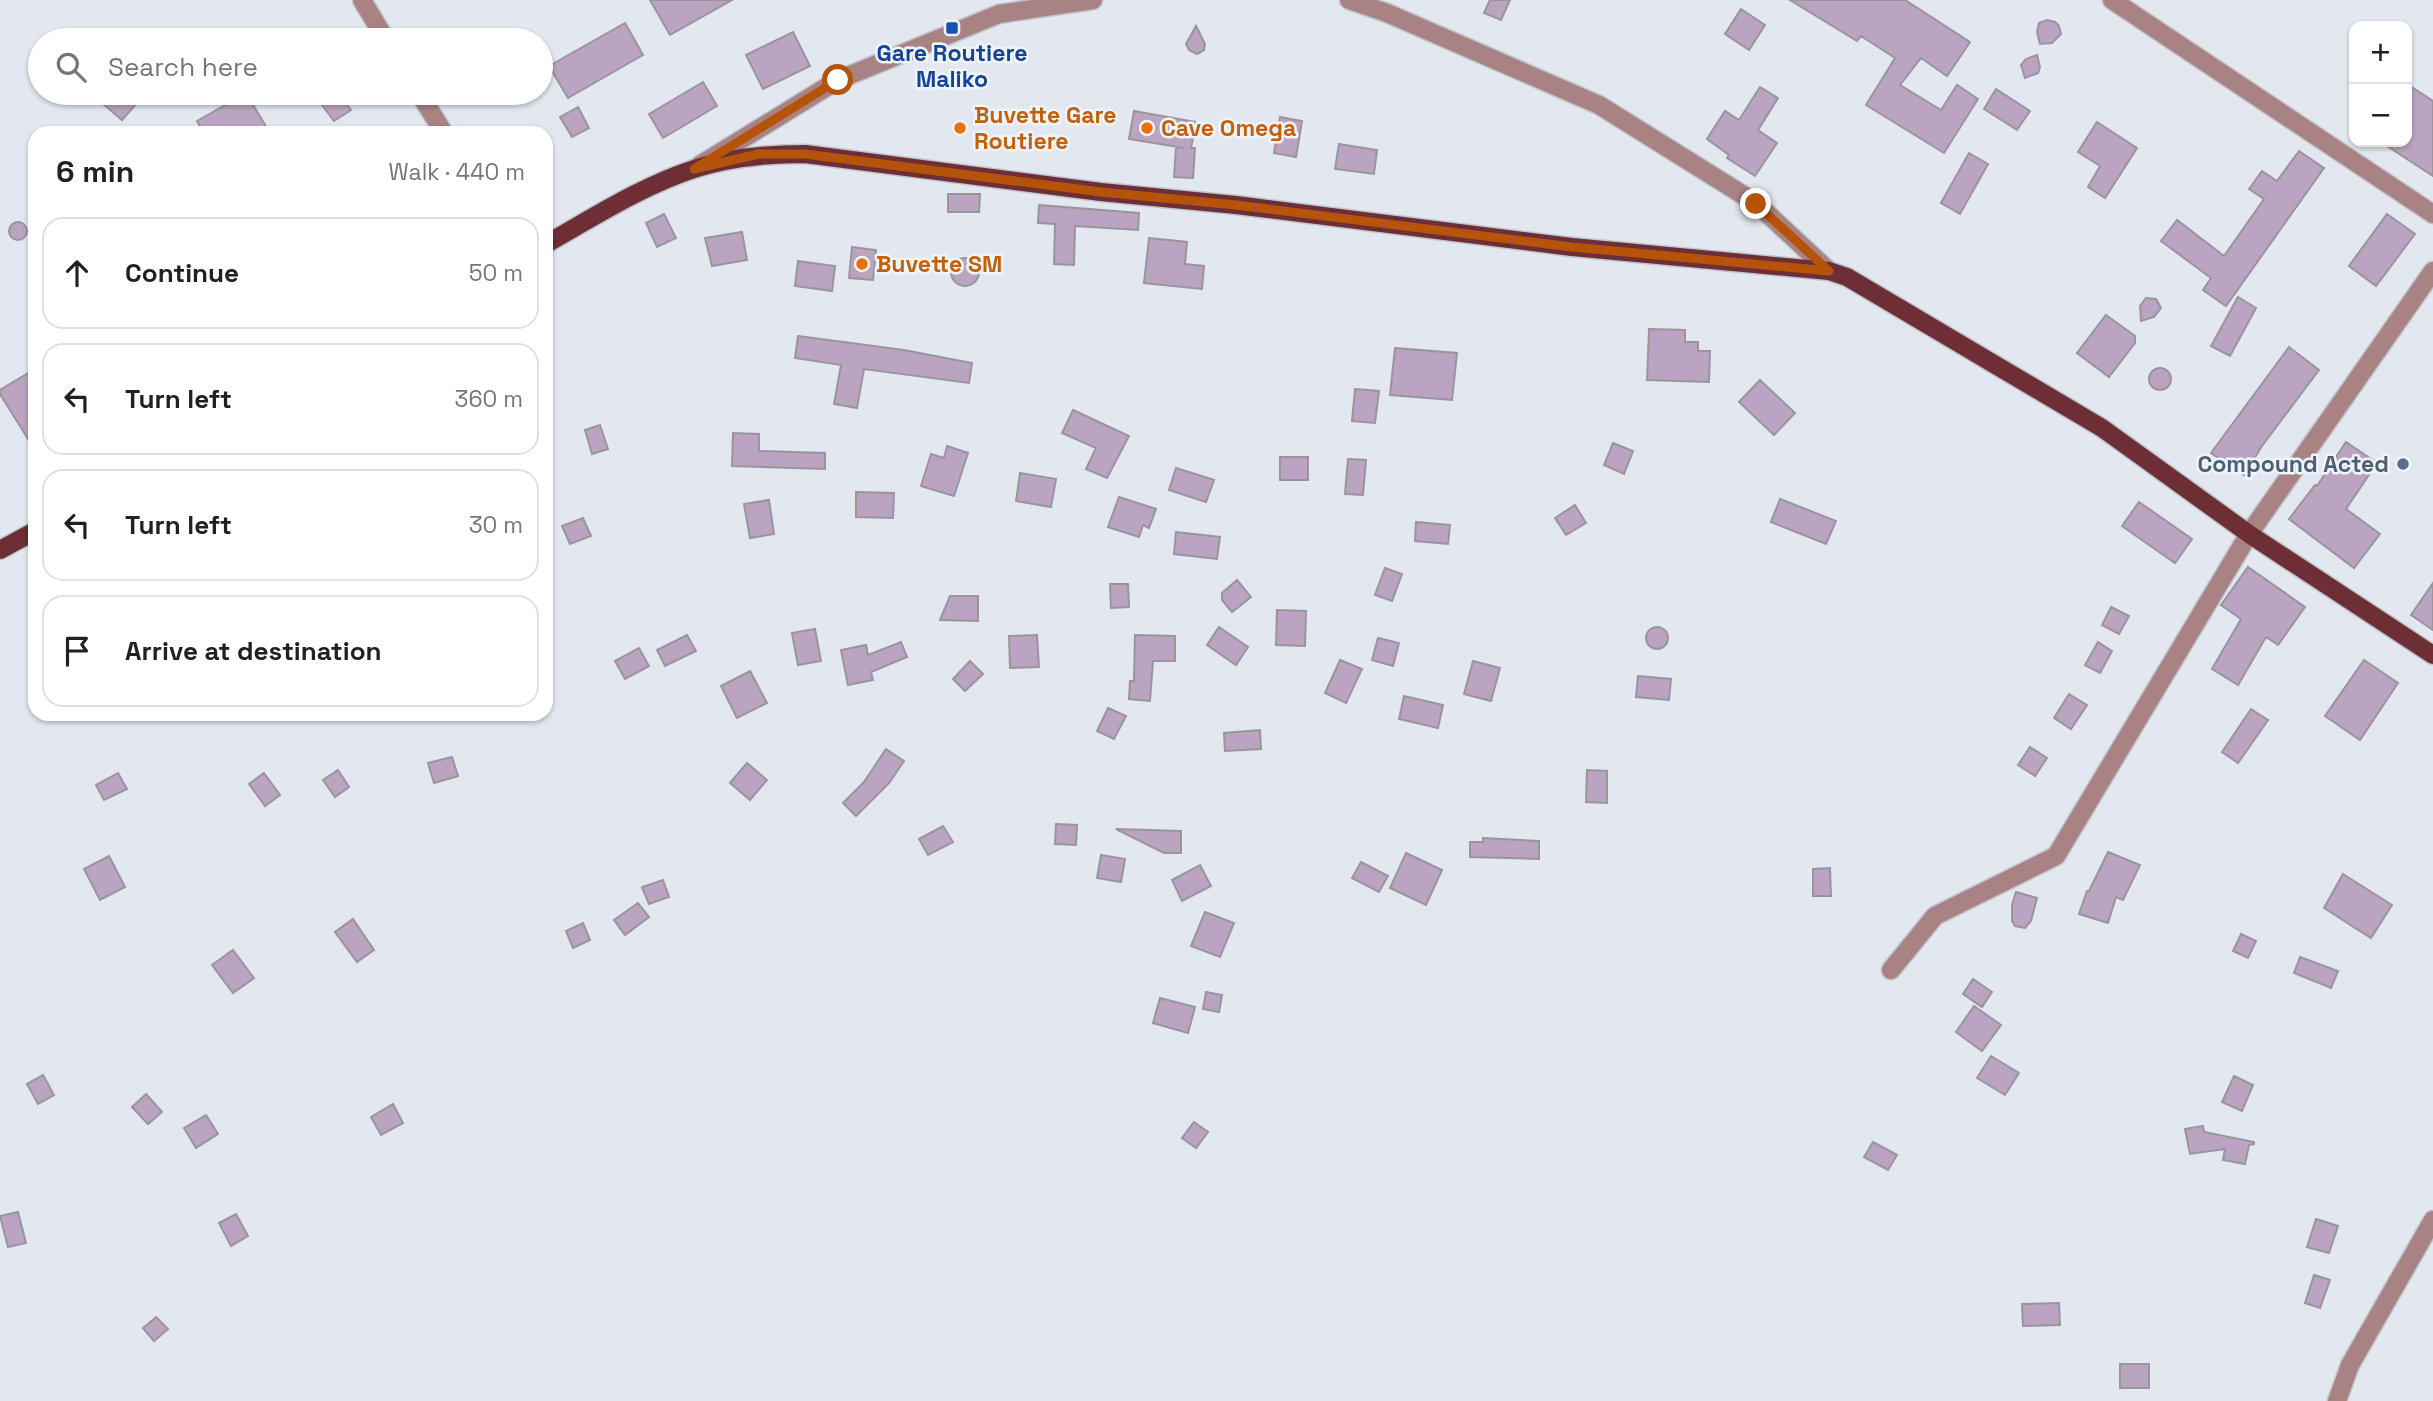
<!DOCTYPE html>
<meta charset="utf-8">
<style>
:root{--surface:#fff;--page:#f6f6f6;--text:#202124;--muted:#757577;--line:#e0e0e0}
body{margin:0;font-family:"Space Grotesk",sans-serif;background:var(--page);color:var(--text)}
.controls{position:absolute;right:21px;top:21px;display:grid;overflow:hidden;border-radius:14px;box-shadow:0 2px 5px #0004}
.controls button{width:63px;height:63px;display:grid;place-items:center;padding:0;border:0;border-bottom:2px solid var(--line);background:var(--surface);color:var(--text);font:35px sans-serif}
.stop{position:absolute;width:21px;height:21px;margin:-16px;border:5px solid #b45309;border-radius:50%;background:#fff}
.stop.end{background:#b45309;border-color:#fff;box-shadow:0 2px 7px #0008}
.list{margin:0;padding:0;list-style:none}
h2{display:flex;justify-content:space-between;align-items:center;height:91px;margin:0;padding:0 28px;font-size:30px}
h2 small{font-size:23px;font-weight:400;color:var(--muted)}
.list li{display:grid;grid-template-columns:46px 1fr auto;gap:21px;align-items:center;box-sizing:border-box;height:112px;margin:0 14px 14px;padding:0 14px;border:2px solid var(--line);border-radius:21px}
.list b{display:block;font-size:26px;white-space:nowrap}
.list em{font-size:23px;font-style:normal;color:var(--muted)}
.icon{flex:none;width:38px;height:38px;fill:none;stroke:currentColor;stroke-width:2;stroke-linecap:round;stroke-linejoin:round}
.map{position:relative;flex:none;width:2433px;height:1401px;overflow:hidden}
.search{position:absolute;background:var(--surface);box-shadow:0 2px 5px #0004;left:28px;top:28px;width:525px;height:77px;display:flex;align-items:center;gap:18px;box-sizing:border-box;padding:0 24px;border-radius:38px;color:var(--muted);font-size:26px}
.panel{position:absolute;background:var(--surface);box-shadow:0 2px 5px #0004;left:28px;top:126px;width:525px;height:595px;border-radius:21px}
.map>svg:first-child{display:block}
.building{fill:#baa4c2;stroke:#9a949c;stroke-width:2}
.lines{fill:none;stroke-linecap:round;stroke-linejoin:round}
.minor-casing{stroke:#c0c4cc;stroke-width:21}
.major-casing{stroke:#c0c4cc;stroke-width:21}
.minor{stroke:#a98284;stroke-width:18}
.major{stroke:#6e2e35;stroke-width:18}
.route{stroke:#b45309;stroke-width:9}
.transit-dot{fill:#1a4fb4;stroke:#eff5fd;stroke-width:2.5}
.food-dot{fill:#e8710a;stroke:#eff5fd;stroke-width:2.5}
.service-dot{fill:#5c6f8a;stroke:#eff5fd;stroke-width:2.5}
.labels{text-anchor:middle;stroke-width:5;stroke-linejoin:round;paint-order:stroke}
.transit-label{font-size:23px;font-weight:bold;fill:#164399;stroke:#eff5fd}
.food-label{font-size:23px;font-weight:bold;fill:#c56008;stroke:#eff5fd;text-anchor:start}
.service-label{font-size:23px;font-weight:bold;fill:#4e5e75;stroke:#eff5fd;text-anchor:end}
</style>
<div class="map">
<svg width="2433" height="1401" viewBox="0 0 2433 1401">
<rect width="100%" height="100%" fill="#e2e7f0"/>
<path class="building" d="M 650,0 L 732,0 L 670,35 Z
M 1490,0 L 1510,0 L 1501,20 L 1484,13 Z
M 1790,0 L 1905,0 L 1970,42 L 1947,76 L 1921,58 L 1900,85 L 1941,110 L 1957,85 L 1978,99 L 1944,153 L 1866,105 L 1895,58 L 1861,36 L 1857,41 Z
M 1741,9 L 1765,25 L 1749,50 L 1725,34 Z
M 2047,20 L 2055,22 L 2059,26 L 2061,34 L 2052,43 L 2040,44 L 2037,32 L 2039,23 Z
M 625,23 L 643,55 L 568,98 L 549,66 Z
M 1196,26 L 1205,44 L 1204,50 L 1197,54 L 1189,50 L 1186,44 Z
M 793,32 L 810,66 L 763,89 L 746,55 Z
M 2037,55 L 2040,67 L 2038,73 L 2025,78 L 2021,65 L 2026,59 Z
M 703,82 L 717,106 L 663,138 L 649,114 Z
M 2407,84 L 2433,101 L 2433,176 L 2381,142 L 2407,142 Z
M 1760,87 L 1778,98 L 1758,130 L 1777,143 L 1755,176 L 1727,158 L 1729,155 L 1707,139 L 1725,111 L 1739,120 Z
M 1996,89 L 2030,111 L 2017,130 L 1984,109 Z
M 113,93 L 123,93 L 136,104 L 122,120 L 103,104 Z
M 246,93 L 270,133 L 204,133 L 197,121 Z
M 338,93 L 351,110 L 334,121 L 322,105 Z
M 578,107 L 589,128 L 572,137 L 560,117 Z
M 1134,111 L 1196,122 L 1191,148 L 1195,148 L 1193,178 L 1174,177 L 1176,147 L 1184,148 L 1129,139 Z
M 1280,117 L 1302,121 L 1296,157 L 1274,153 Z
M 2097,122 L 2137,148 L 2105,198 L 2088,187 L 2100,166 L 2078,152 Z
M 1339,144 L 1377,150 L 1374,174 L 1335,169 Z
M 2299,151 L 2324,168 L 2226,306 L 2203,290 L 2211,278 L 2161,241 L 2177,220 L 2224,256 L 2264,199 L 2249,189 L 2262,171 L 2277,181 Z
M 1969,153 L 1988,164 L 1960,214 L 1941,203 Z
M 948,194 L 980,194 L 979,212 L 948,212 Z
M 1039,205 L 1139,213 L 1138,230 L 1075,226 L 1074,265 L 1054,264 L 1055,224 L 1038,223 Z
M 664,214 L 676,238 L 657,247 L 646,223 Z
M 2387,214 L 2415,234 L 2376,286 L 2349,266 Z
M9 231a9 9 0 1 1 18 0a9 9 0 1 1-18 0Z
M 742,232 L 747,260 L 712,266 L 705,238 Z
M 1149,238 L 1187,242 L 1185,264 L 1204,266 L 1202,289 L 1144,283 Z
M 852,247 L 876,250 L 873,280 L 849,278 Z
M951 272a14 14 0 1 1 28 0a14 14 0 1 1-28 0Z
M 798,261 L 835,266 L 832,291 L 795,286 Z
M 2238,297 L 2256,308 L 2230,356 L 2211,346 Z
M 2146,298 L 2156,299 L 2161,308 L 2154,317 L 2141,321 L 2140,306 Z
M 2106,315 L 2135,336 L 2135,343 L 2109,377 L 2077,353 Z
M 1649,329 L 1685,330 L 1685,342 L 1698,342 L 1698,351 L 1710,351 L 1709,382 L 1647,380 Z
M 798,336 L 904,350 L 972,363 L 969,383 L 864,369 L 857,408 L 834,404 L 841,365 L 795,358 Z
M 2289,347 L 2319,370 L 2262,446 L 2244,475 L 2211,453 Z
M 1395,348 L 1457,353 L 1452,400 L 1390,395 Z
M2149 379a11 11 0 1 1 22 0a11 11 0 1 1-22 0Z
M 35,369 L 35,450 L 0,394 L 0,390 Z
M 1760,380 L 1795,413 L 1774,435 L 1739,402 Z
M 1355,389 L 1379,391 L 1375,423 L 1352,421 Z
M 1073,410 L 1129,436 L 1107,478 L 1086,469 L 1096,448 L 1062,433 Z
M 600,425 L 608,449 L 592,454 L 585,430 Z
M 733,433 L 759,434 L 759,451 L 825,453 L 825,469 L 732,466 Z
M 2346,442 L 2377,463 L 2346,509 L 2380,534 L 2354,568 L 2289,519 L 2315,485 L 2317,486 Z
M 1613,443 L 1633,451 L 1624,474 L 1604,465 Z
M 947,446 L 968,453 L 954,496 L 921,486 L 931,454 L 944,458 Z
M 1280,457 L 1308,457 L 1308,480 L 1280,480 Z
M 1348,459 L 1366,460 L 1363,495 L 1345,494 Z
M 1176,468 L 1214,480 L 1206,502 L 1169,490 Z
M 1020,473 L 1056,479 L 1051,507 L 1016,501 Z
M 856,492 L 894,493 L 893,518 L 856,517 Z
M 1119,497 L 1156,509 L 1149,528 L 1143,525 L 1139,537 L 1108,527 Z
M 1780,499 L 1836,521 L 1826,544 L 1771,522 Z
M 769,500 L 774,534 L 750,538 L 744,504 Z
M 2139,502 L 2192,539 L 2175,563 L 2122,526 Z
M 1575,505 L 1586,523 L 1566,535 L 1555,518 Z
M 583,518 L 591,536 L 570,544 L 562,526 Z
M 1416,522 L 1450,525 L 1448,544 L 1415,541 Z
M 1176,532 L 1220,537 L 1217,559 L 1174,554 Z
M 2248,567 L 2305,607 L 2278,645 L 2266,637 L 2238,685 L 2212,669 L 2241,619 L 2221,605 Z
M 1385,568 L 1402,574 L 1392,601 L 1375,595 Z
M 1237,580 L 1251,597 L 1232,612 L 1222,600 L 1222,593 Z
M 2433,583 L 2433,630 L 2411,615 Z
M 1110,584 L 1128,584 L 1129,607 L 1111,608 Z
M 950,596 L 978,596 L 978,621 L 940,620 Z
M 2111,607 L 2129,616 L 2119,634 L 2102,625 Z
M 1277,610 L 1306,611 L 1305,646 L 1276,645 Z
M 1219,627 L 1248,647 L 1236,665 L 1207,645 Z
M1646 638a11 11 0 1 1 22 0a11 11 0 1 1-22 0Z
M 815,629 L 821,661 L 798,665 L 792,633 Z
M 687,635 L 696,651 L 665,666 L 657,650 Z
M 1037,635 L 1039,667 L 1010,668 L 1009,636 Z
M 1135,635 L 1175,636 L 1175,661 L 1153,661 L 1150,701 L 1129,699 L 1130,681 L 1134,681 Z
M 1378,638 L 1399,643 L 1393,666 L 1372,660 Z
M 901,642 L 907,657 L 871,672 L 873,680 L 848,685 L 841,650 L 866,645 L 868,655 Z
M 2098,642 L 2112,651 L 2100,673 L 2085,665 Z
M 639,648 L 649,666 L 625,679 L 615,661 Z
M 1340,660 L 1362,669 L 1346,703 L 1325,693 Z
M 2364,660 L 2398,683 L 2360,740 L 2325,716 Z
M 970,661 L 983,674 L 965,691 L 953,679 Z
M 1473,661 L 1500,668 L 1491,701 L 1464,694 Z
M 750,671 L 767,703 L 737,718 L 721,686 Z
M 1638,676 L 1671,679 L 1669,700 L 1636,697 Z
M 2069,694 L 2087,705 L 2071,729 L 2054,718 Z
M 1404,696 L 1443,705 L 1438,728 L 1399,719 Z
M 1108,708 L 1126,716 L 1114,739 L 1097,731 Z
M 2251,709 L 2268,720 L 2238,763 L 2222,752 Z
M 1260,730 L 1261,749 L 1225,751 L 1224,733 Z
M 2030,747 L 2047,758 L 2035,776 L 2018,765 Z
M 886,749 L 904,761 L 889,783 L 856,816 L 843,803 L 864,782 Z
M 452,757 L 458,776 L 434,783 L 428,763 Z
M 747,763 L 767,780 L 750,800 L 730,783 Z
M 338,770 L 349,787 L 335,797 L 323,780 Z
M 1587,770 L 1607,771 L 1607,803 L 1586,802 Z
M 118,773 L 127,789 L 104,800 L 96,785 Z
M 264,773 L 280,795 L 265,806 L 249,784 Z
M 1056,824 L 1077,825 L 1076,845 L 1055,844 Z
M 943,826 L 953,842 L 928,855 L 919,839 Z
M 1116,829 L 1181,831 L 1181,853 L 1164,853 Z
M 1483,838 L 1539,841 L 1539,859 L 1470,857 L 1470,842 L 1483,842 Z
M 2108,852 L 2140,865 L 2123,900 L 2116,897 L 2108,923 L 2079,914 L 2087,891 L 2089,891 Z
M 1406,853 L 1442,870 L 1426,905 L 1390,888 Z
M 1101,855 L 1125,859 L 1121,882 L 1097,878 Z
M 109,856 L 125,887 L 100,900 L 84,869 Z
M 1361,862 L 1388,876 L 1379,892 L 1352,878 Z
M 1200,865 L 1211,886 L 1182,901 L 1172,880 Z
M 1830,868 L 1831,896 L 1813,896 L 1813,869 Z
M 2343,874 L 2392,905 L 2371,938 L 2324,908 Z
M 663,880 L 669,897 L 649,904 L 642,887 Z
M 2016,892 L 2037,898 L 2031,921 L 2025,928 L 2015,926 L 2012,921 L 2012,905 Z
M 638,903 L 649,917 L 625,935 L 614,920 Z
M 1205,912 L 1234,923 L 1220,957 L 1191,946 Z
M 353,919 L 374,950 L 357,962 L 335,932 Z
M 583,923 L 590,940 L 573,948 L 566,931 Z
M 2241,934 L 2256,941 L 2248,958 L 2233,951 Z
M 233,950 L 254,978 L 233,993 L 212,965 Z
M 2300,957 L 2338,971 L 2331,988 L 2294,973 Z
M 1973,979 L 1992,992 L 1982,1007 L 1963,994 Z
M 1206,992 L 1222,995 L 1219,1012 L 1203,1009 Z
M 1160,998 L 1195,1007 L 1188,1033 L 1153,1023 Z
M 1974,1006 L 2001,1025 L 1982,1051 L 1956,1032 Z
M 1991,1056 L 2019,1073 L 2005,1095 L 1977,1078 Z
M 43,1075 L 54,1095 L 38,1104 L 27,1084 Z
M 2234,1076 L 2253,1085 L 2242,1111 L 2222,1102 Z
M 146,1094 L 162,1112 L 148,1124 L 132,1107 Z
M 393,1104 L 403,1123 L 381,1135 L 371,1117 Z
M 206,1115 L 218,1134 L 196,1148 L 184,1128 Z
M 1194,1122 L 1208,1132 L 1196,1148 L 1182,1138 Z
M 2203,1126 L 2204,1132 L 2254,1142 L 2254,1144 L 2249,1145 L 2245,1164 L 2223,1160 L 2225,1149 L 2190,1154 L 2185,1129 Z
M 1873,1142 L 1897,1155 L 1888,1170 L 1864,1157 Z
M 18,1212 L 26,1243 L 8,1247 L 0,1216 Z
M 236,1214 L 248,1236 L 231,1246 L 219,1223 Z
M 2316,1219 L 2338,1226 L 2329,1253 L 2307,1247 Z
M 2314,1275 L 2330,1280 L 2320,1308 L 2305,1303 Z
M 2059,1303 L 2060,1325 L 2023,1326 L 2022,1304 Z
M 156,1317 L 168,1329 L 154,1341 L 143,1328 Z
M 2120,1364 L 2149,1364 L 2149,1388 L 2120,1388 Z"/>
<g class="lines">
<g class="minor-casing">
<path id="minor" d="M 362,0 L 386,40
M 1349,0 L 1387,13 L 1599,105 L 1756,203 L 1829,271
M 2112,0 L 2433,214
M 419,93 L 444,133
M 700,165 L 838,80 L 999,14 L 1093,0
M 1891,970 L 1935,916 L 2056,856 L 2249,534 L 2433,271
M 2337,1401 L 2350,1365 L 2433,1220"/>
</g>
<g class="major-casing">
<path id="major" d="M 546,244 C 594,217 642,186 694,169 C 730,157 767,154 805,154 L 1101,192 L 1236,205 L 1572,247 L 1829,271 L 1847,277 L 2102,428 L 2249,534 L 2433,655
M 0,550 L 35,531"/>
</g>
<use href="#minor" class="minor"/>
<use href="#major" class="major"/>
</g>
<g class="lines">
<path class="route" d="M 838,80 L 694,169 L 759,154 L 805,154 L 1101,192 L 1236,205 L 1572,247 L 1829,271 L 1756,204"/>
</g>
<rect class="transit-dot" x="945" y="21" width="14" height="14" rx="3.5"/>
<g class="food-dot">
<circle cx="960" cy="128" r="7"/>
<circle cx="1147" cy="128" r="7"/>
<circle cx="862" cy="264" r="7"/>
</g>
<circle class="service-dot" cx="2403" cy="464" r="7"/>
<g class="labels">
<g class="transit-label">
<text x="952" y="61">Gare Routiere<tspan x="952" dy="26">Maliko</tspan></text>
</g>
<g class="food-label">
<text x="974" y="123">Buvette Gare<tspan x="974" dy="26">Routiere</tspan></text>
<text x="1161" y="136">Cave Omega</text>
<text x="876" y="272">Buvette SM</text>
</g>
<g class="service-label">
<text x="2389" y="472">Compound Acted</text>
</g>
</g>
</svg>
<div class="controls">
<button>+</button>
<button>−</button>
</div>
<div class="stop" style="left:838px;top:80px"></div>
<div class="stop end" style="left:1756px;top:204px"></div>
<div class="search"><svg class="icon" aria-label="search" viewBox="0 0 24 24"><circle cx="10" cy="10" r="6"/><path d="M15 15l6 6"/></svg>Search here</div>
<section class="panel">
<h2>6 min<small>Walk · 440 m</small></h2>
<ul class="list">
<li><svg class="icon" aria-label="ahead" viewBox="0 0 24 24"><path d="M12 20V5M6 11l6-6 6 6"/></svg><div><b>Continue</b></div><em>50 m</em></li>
<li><svg class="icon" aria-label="left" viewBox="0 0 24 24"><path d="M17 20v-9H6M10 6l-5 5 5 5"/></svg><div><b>Turn left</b></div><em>360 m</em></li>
<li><svg class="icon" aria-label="left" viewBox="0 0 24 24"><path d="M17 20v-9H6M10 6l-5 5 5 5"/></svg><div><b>Turn left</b></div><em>30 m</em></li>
<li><svg class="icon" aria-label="arrive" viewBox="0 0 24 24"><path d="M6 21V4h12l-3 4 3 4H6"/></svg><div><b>Arrive at destination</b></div></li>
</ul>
</section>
</div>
